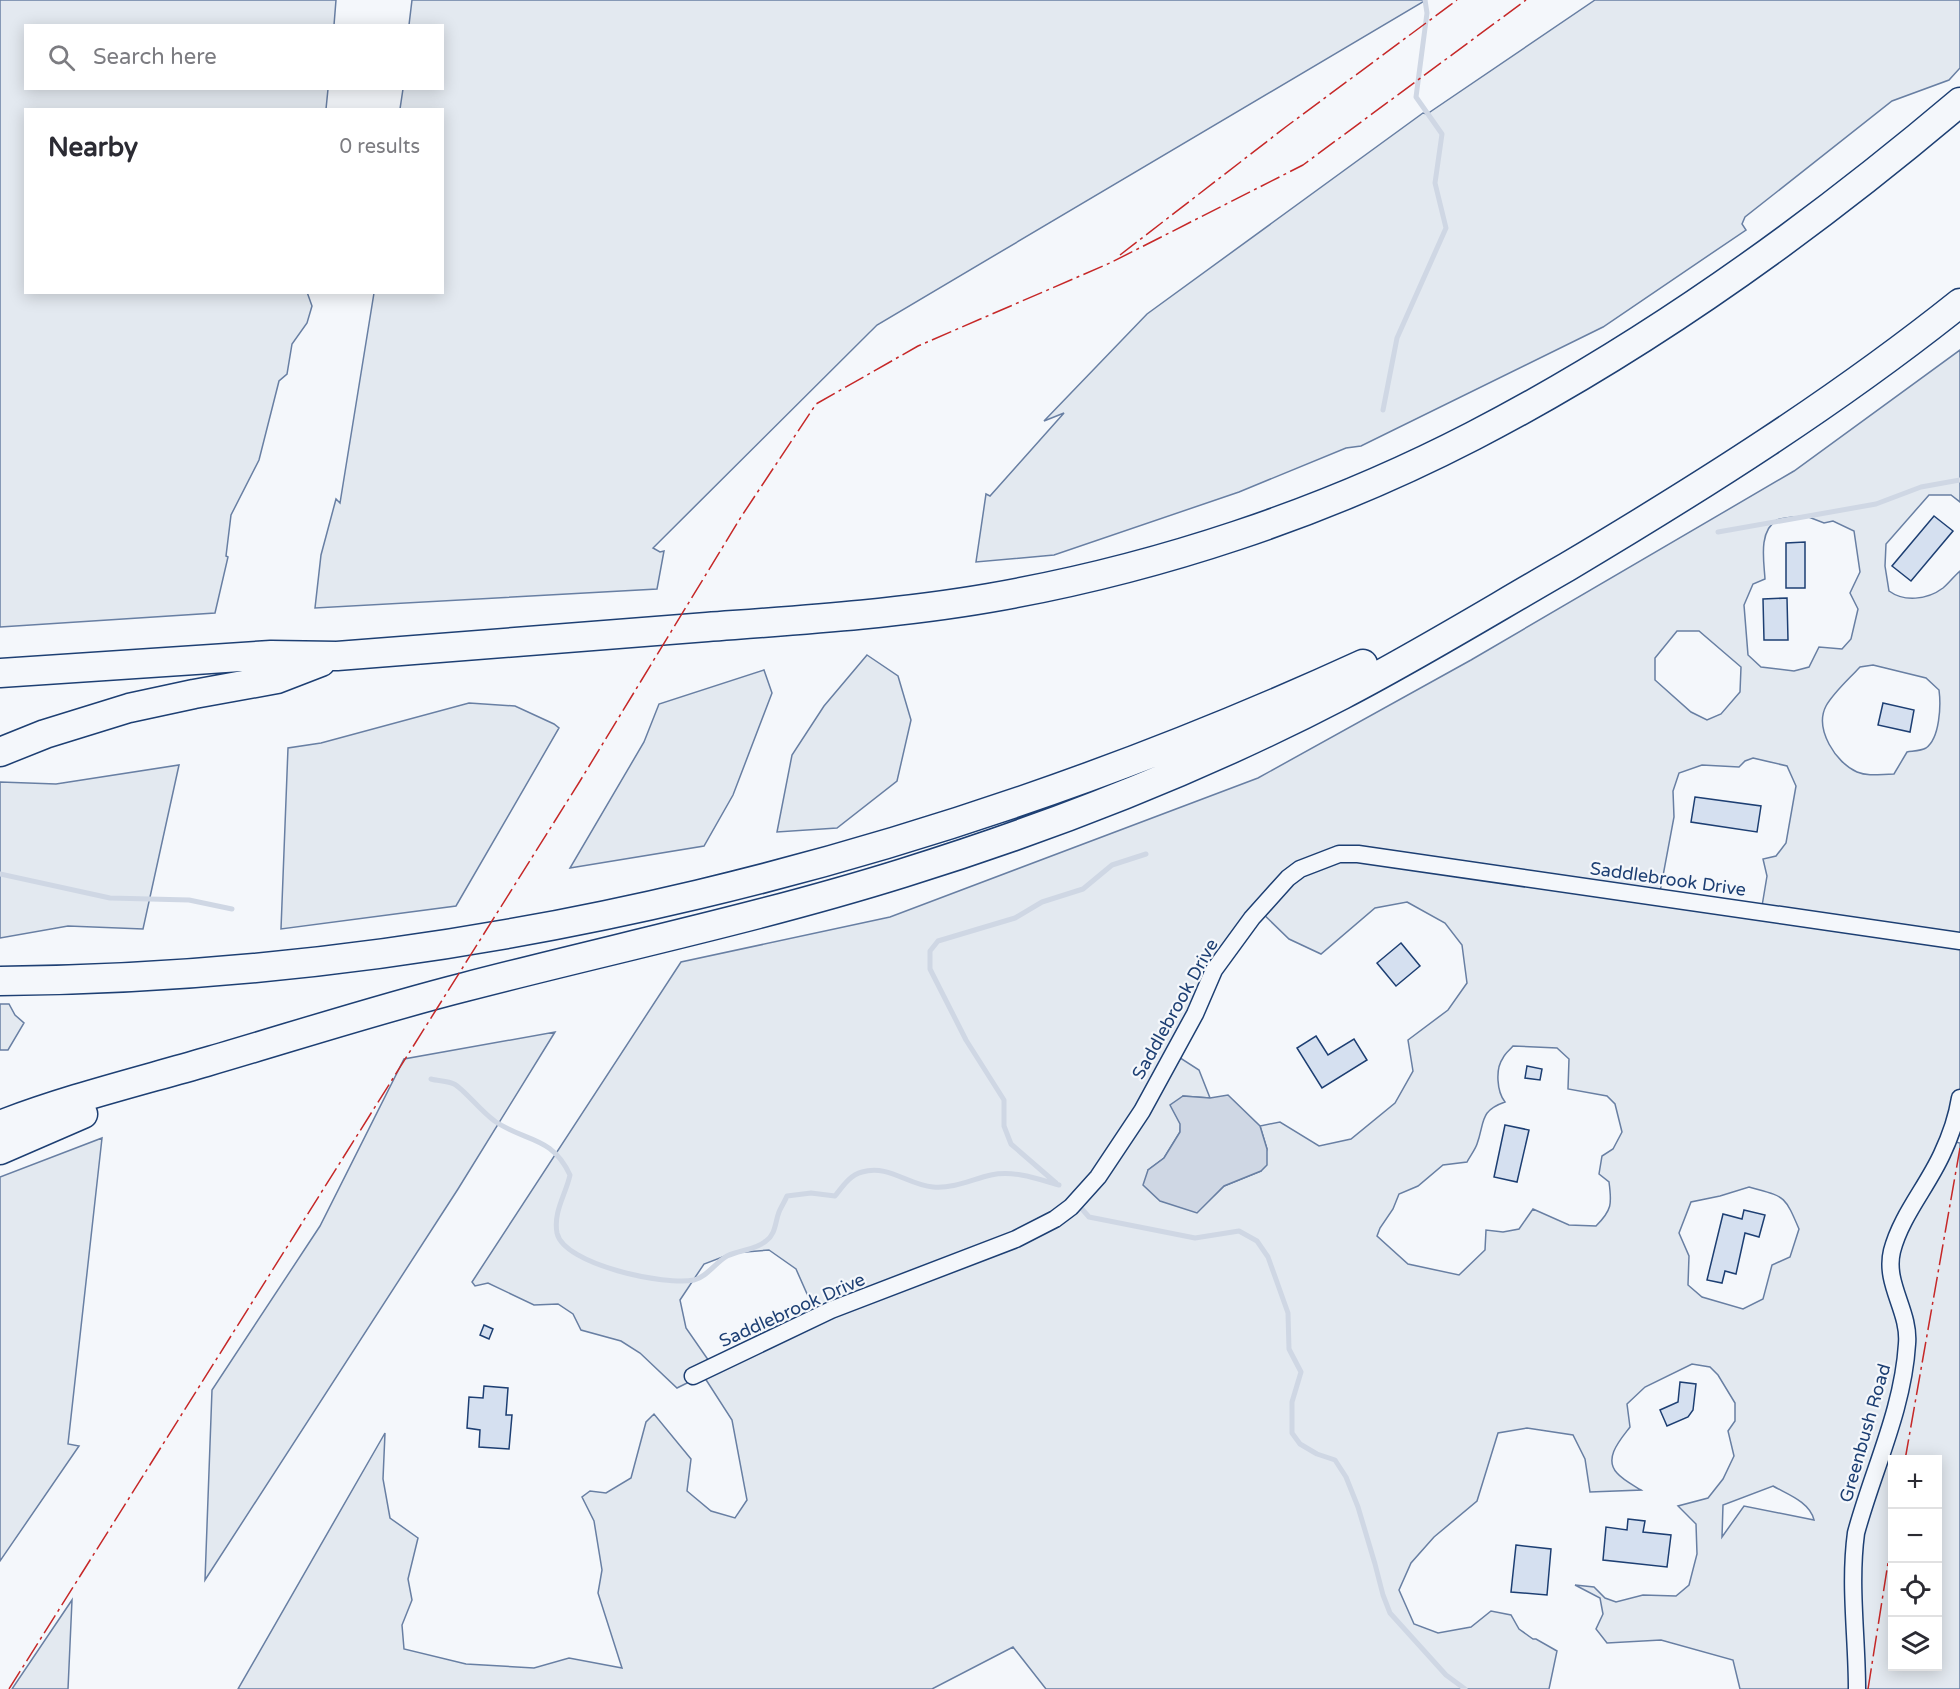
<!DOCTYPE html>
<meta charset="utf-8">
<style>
:root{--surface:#fff;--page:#f2f2f3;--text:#2b2b33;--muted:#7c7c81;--line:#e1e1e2}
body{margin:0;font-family:"Varela Round",sans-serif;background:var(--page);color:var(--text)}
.controls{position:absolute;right:18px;bottom:18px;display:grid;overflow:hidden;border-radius:0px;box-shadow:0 3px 15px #0003}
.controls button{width:54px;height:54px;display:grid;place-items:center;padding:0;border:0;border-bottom:2px solid var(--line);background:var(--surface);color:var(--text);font:30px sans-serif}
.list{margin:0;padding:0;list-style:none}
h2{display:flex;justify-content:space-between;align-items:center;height:78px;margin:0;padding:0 24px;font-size:26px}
h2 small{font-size:20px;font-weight:400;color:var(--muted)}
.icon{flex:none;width:33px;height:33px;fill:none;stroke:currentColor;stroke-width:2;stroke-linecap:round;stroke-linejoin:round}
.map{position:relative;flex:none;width:1960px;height:1689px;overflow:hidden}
.search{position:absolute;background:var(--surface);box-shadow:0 3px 15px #0003;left:24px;top:24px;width:420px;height:66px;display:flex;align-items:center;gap:15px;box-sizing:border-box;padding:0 21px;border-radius:0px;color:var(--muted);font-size:22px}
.panel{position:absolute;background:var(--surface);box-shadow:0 3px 15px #0003;left:24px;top:108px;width:420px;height:186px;border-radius:0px}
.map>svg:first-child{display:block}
.green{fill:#e3e9f0;stroke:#687fa3;stroke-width:1.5;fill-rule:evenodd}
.water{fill:#cfd7e4;stroke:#687fa3;stroke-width:1.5}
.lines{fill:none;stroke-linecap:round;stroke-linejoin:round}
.stream{stroke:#cfd7e4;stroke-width:5}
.building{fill:#d5e0f0;stroke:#1d3f73;stroke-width:1.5}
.minor-casing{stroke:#1d3f73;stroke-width:19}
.motorway-casing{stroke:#1d3f73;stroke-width:31}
.minor{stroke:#f4f7fb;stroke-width:16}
.motorway{stroke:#f4f7fb;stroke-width:28}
.power{stroke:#c62828;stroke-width:1.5;stroke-dasharray:21 4.5 3 4.5;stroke-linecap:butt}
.labels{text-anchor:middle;stroke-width:4.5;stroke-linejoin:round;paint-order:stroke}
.street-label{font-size:18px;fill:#1d3f73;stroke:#f4f7fb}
</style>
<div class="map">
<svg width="1960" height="1689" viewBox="0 0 1960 1689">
<rect width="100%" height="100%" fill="#f4f7fb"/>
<path class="green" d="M 0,0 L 336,0 L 334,25 L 26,26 L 26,88 L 328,89 L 326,109 L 26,110 L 26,292 L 307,292 L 312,306 L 307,323 L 292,344 L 287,374 L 279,381 L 259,460 L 231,515 L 226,556 L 228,557 L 215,613 L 0,627 Z
M 412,0 L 1426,0 L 877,325 L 653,548 L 660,552 L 664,551 L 657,589 L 315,608 L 321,555 L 336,499 L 340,503 L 374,293 L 442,292 L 442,110 L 400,109 L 403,89 L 442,88 L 442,26 L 409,25 Z
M 1595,0 L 1960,0 L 1960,68 L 1949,80 L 1892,101 L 1745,217 L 1742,224 L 1746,230 L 1603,327 L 1361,446 L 1346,448 L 1239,492 L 1054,555 L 976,562 L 986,494 L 990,496 L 1064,413 L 1044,421 L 1147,314 L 1423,113 L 1427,114 Z
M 1960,350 L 1960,502 L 1951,495 L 1929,495 L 1886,544 L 1885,566 L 1889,591 C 1904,602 1927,600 1943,588 C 1949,583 1954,576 1960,571 L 1960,1089 L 1950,1141 L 1960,1143 L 1960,1689 L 1740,1689 L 1733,1660 L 1661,1640 L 1607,1643 L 1596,1629 L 1603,1614 L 1600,1598 L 1575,1585 L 1594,1587 L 1605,1598 L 1616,1602 L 1643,1595 L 1676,1596 L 1689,1585 L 1697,1554 L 1696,1524 L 1678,1506 L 1708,1498 L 1723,1479 L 1734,1456 L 1728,1431 L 1735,1421 L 1735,1403 L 1718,1375 L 1710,1367 L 1692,1364 L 1645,1387 L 1627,1404 L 1630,1427 C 1621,1439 1603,1458 1617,1473 C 1623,1480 1633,1485 1641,1490 L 1590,1492 L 1585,1459 L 1573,1435 L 1527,1428 L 1498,1433 L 1477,1501 L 1434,1537 L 1411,1563 L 1399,1590 L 1414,1624 L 1438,1633 L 1471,1627 L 1491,1611 L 1511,1615 L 1519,1629 L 1533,1639 L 1536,1639 L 1557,1651 L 1549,1689 L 1046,1689 L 1013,1647 L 932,1689 L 238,1689 L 385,1433 L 383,1479 L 390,1518 L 418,1538 L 408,1579 L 412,1600 L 402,1625 L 404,1649 L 466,1664 L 534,1668 L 569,1658 L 622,1668 L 598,1593 L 602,1570 L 594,1521 L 582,1497 L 590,1491 L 606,1493 L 631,1478 L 646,1422 L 654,1414 L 691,1459 L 687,1491 L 711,1511 L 735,1518 L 747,1500 L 732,1420 L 703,1375 L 677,1388 L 640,1353 L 621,1341 L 581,1330 L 573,1314 L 558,1304 L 534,1305 L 488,1283 L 475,1286 L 472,1282 L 681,962 L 890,917 L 1258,778 L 1471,660 L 1794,471 ZM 1806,516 L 1824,523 L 1833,521 L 1854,531 L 1860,572 L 1850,593 L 1858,609 L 1851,639 L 1842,649 L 1819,647 L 1809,667 L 1794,671 L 1761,667 L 1748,655 L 1744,605 L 1753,584 L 1765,579 C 1764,562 1758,531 1777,520 C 1784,517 1798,517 1806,516 ZM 1677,631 L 1699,631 L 1741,667 L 1740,692 L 1721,714 L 1707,720 L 1691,712 L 1655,680 L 1655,658 ZM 1873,665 L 1926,678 L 1939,690 C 1941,705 1940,738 1926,748 C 1921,751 1913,751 1907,752 L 1894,774 C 1881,774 1869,777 1857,772 C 1836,763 1814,729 1826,706 C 1834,692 1849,679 1860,667 ZM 1753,758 L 1787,766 L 1796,786 L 1786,843 L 1776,856 L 1763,859 L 1767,876 L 1761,912 L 1659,897 L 1674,817 L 1673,791 L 1679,773 L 1702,765 L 1739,767 L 1745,761 ZM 1407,902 L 1445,923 L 1462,945 L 1467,983 L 1448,1010 L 1408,1040 L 1413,1071 L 1395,1103 L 1351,1139 L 1319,1146 L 1280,1122 L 1260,1126 L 1267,1149 L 1261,1171 L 1224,1186 L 1199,1210 L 1148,1170 L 1164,1158 L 1180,1132 L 1183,1096 L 1210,1098 L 1199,1070 L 1174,1054 L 1259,910 L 1289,939 L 1321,954 L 1375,908 ZM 1513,1046 L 1557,1048 L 1569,1059 L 1568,1089 L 1607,1096 L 1615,1104 L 1622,1132 L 1613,1149 L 1602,1156 L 1599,1174 L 1609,1182 C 1612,1204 1612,1210 1596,1226 L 1569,1225 L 1533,1209 L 1519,1229 L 1503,1232 L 1486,1230 L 1485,1250 L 1459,1275 L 1408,1264 L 1377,1236 L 1380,1228 L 1393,1209 L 1399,1194 L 1418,1186 L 1443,1165 L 1467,1162 C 1470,1156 1475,1150 1477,1144 C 1485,1122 1479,1111 1505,1102 C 1497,1092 1495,1069 1503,1058 C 1505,1053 1510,1050 1513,1046 ZM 1749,1187 C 1785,1197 1784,1194 1799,1229 L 1790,1257 L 1772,1265 L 1763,1299 L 1743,1309 L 1702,1297 L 1688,1285 L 1689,1256 L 1679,1233 L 1691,1202 L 1720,1196 ZM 769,1250 L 796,1269 L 815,1312 L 711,1364 L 686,1328 L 680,1300 L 704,1264 L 733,1253 ZM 1892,1460 L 1938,1460 L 1938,1666 L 1892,1666 ZM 1773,1486 C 1787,1494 1810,1502 1814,1520 L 1744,1506 L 1722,1537 L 1723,1505 Z
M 867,655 L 898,676 L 911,720 L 897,781 L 837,828 L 777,832 L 792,755 L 824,706 Z
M 764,670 L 772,693 L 733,795 L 704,846 L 570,868 L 644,742 L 659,704 Z
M 469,703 L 515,706 L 554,724 L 559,728 L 456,906 L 281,929 L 288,748 L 321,743 Z
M 179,765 L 143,929 L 68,926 L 0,938 L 0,782 L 56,784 Z
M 0,1004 L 9,1004 L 15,1015 L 24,1023 L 8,1050 L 0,1050 Z
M 555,1032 L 458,1189 L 205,1580 L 212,1390 L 320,1226 L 404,1059 Z
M 102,1138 L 68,1444 L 79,1446 L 0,1561 L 0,1177 Z
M 72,1600 L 68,1689 L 12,1689 Z"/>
<path class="water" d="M 1228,1095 L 1260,1126 L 1267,1149 L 1267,1165 L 1261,1171 L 1224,1186 L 1197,1213 L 1160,1201 L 1143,1185 L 1148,1170 L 1164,1158 L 1180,1132 L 1180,1124 L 1170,1105 L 1183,1096 L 1210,1098 Z"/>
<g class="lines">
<path class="stream" d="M 1383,410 L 1397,338 L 1446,228 L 1435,183 L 1442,134 L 1416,97 L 1427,13 L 1425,0
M 1718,532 L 1876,504 L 1921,487 L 1960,480
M 0,874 L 110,898 L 189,900 L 232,909
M 431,1079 C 438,1081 448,1081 454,1084 C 464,1089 482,1113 496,1122 C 526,1142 552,1136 570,1175 C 566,1194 553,1212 557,1233 C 564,1265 666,1286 694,1280 C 707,1277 716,1262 727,1256 C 740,1250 755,1250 766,1241 C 776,1234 775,1222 779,1212 C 781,1207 785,1201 787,1196 L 811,1193 L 835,1196 C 843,1186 850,1175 862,1172 C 888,1164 908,1185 933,1187 C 953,1189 973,1179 991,1175 C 1014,1170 1038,1179 1059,1185
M 1056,1183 L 1011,1144 L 1004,1126 L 1004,1100 L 966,1040 L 930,969 L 930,951 L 938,941 L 1015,918 L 1042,902 L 1083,889 L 1112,865 L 1146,854
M 1082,1209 L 1089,1217 L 1195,1238 L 1239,1231 L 1257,1241 L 1268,1257 L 1288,1313 L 1289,1349 L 1301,1372 L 1292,1402 L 1292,1433 L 1300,1444 L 1317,1454 L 1335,1460 L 1346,1477 L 1358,1507 L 1375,1564 L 1383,1595 L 1390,1613 L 1446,1675 L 1465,1689"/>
</g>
<path class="building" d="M 1934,516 L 1953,531 L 1911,581 L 1892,566 Z
M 1805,542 L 1805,588 L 1786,588 L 1786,543 Z
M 1787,598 L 1788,640 L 1764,640 L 1763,599 Z
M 1883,703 L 1914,710 L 1910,732 L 1878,725 Z
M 1695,797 L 1761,806 L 1757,832 L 1691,822 Z
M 1401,943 L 1420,966 L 1396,986 L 1377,963 Z
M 1316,1036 L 1328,1055 L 1354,1039 L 1367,1060 L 1322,1088 L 1297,1048 Z
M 1527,1066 L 1542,1069 L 1540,1080 L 1525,1078 Z
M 1505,1125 L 1529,1130 L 1517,1182 L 1494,1177 Z
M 1744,1210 L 1765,1215 L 1759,1237 L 1745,1233 L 1736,1274 L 1725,1271 L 1722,1283 L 1707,1280 L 1723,1214 L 1742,1219 Z
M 484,1325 L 493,1329 L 489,1339 L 480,1335 Z
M 1680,1382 L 1696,1384 L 1693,1410 L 1688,1417 L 1667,1426 L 1660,1410 L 1678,1402 Z
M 484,1386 L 508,1388 L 506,1415 L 512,1415 L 509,1449 L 479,1447 L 480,1430 L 467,1428 L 469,1397 L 483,1398 Z
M 1628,1519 L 1645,1521 L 1643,1532 L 1671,1535 L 1667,1567 L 1603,1560 L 1606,1527 L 1627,1530 Z
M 1516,1545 L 1551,1549 L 1547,1595 L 1511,1592 Z"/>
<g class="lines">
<g class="minor-casing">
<path id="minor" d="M 693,1376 L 831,1310 L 1016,1239 L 1055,1219 L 1071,1207 L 1098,1177 L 1142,1111 L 1195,1014 L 1214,970 L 1252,918 L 1288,878 L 1300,869 L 1339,854 L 1358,854 L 1960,941
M 1857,1689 C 1857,1637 1849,1585 1856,1533 C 1873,1470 1903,1410 1907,1344 C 1910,1311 1884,1284 1892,1251 C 1901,1216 1927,1187 1942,1154 C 1950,1137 1957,1117 1960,1098"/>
</g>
<g class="motorway-casing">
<path id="motorway" d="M 0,673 L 271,655 L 337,656 C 461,646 584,637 707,627 C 801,620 896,614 989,598 C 1156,569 1322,514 1473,436 C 1647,346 1810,229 1960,102
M 0,752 L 45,734 L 129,708 L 194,694 L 277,679 L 321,662
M 0,981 C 472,977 935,860 1363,664
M 0,1125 C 67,1099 137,1082 206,1062 C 292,1037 378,1009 465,987 C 611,949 759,918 903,873 C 1054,826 1202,768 1342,695 C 1419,655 1492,610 1567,567 C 1703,486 1836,402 1960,303
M 0,1150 L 83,1114"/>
</g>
<use href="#minor" class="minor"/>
<use href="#motorway" class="motorway"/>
<path class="power" d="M 1120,255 L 1287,126 L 1457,0
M 1905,1460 L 1960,1148
M 9,1689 L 580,781 L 741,517 L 816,404 L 918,346 L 1110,263 L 1303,165 L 1526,0
M 1868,1689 L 1892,1538"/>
</g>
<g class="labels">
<g class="street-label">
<text transform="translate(1668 879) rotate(8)" y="6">Saddlebrook Drive</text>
<text transform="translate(1175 1009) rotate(-61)" y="6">Saddlebrook Drive</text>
<text transform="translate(792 1310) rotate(-24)" y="6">Saddlebrook Drive</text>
<text transform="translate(1865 1433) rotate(-74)" y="6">Greenbush Road</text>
</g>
</g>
</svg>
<div class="controls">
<button>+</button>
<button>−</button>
<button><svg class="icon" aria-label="locate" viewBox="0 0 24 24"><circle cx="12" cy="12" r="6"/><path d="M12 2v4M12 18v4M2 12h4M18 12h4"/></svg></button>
<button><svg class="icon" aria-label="layers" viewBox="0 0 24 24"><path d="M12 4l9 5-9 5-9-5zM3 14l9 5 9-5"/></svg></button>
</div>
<div class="search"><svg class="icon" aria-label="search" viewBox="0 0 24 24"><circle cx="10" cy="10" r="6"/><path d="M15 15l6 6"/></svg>Search here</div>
<section class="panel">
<h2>Nearby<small>0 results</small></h2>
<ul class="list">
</ul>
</section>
</div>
